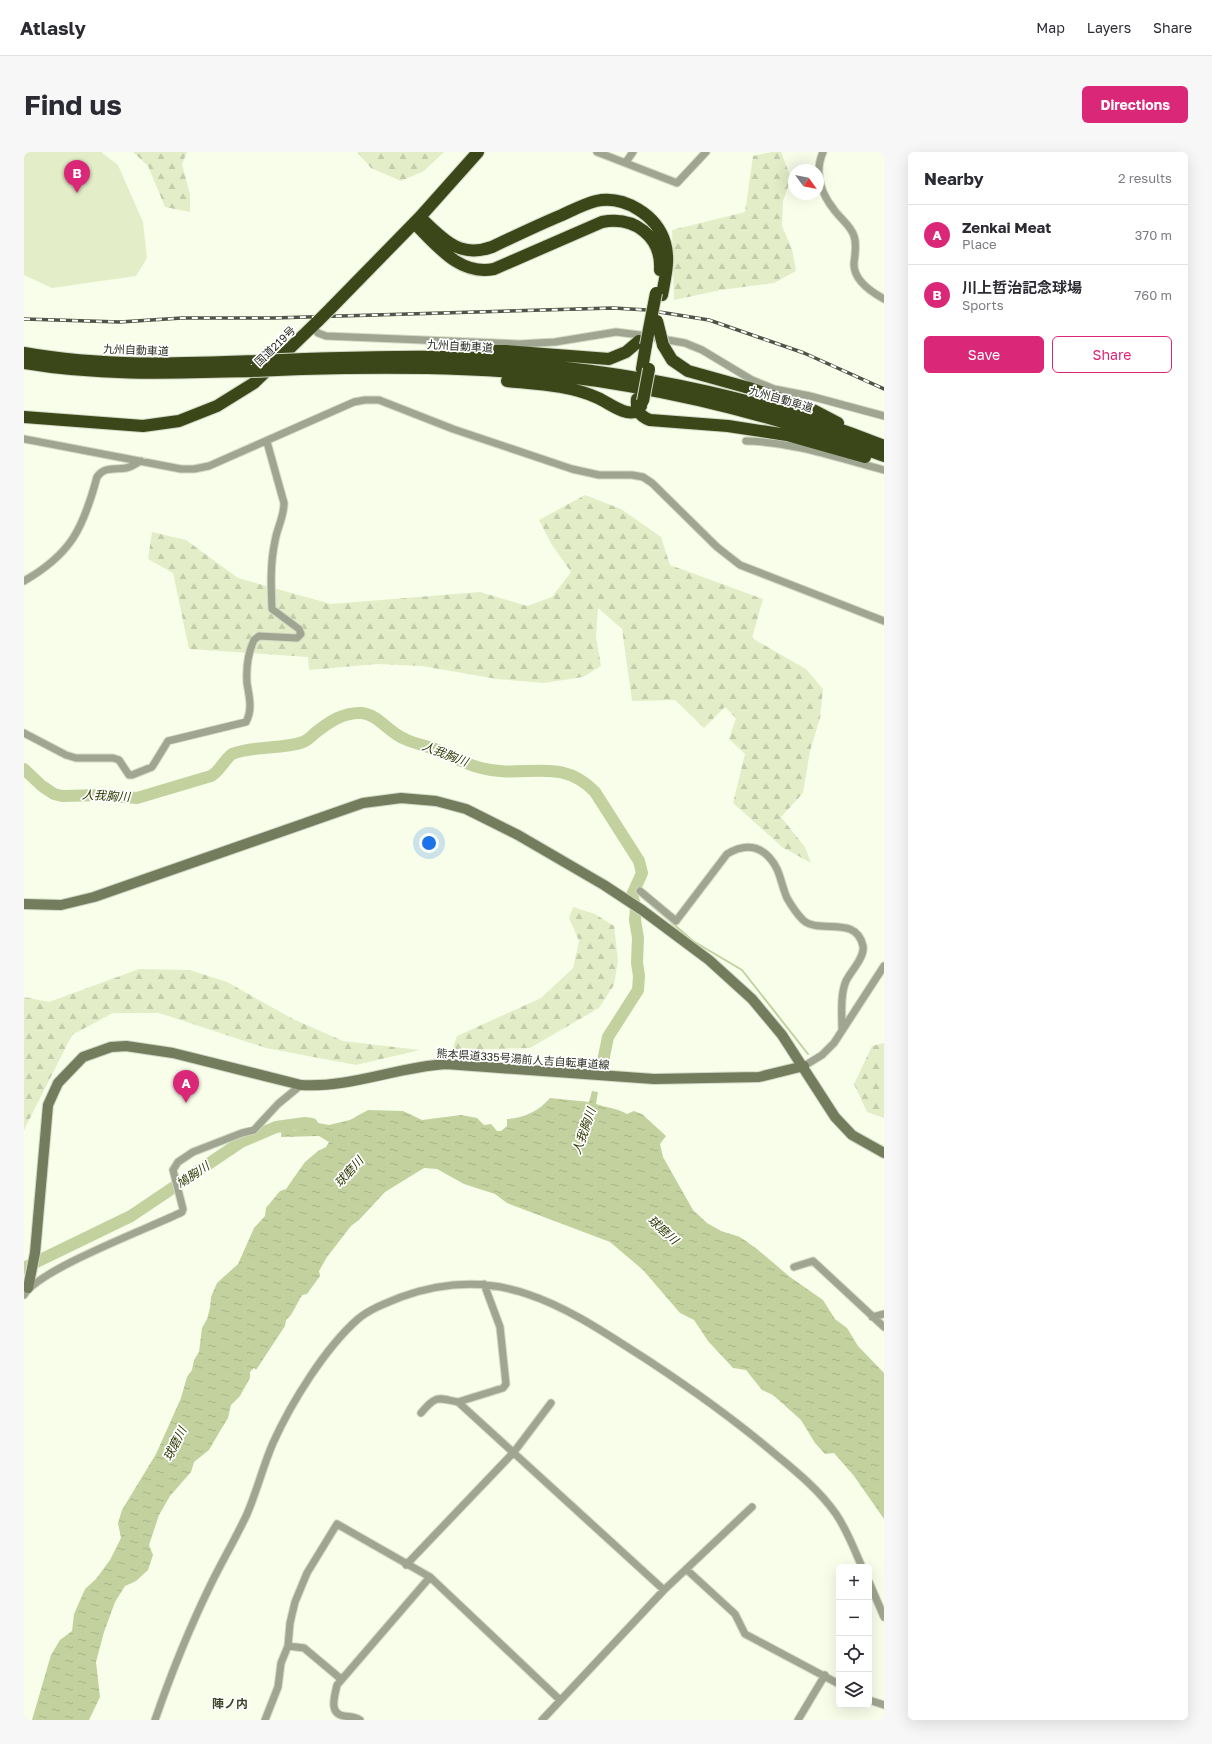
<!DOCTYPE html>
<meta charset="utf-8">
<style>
:root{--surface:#fff;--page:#f7f7f7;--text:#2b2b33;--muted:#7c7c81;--line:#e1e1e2;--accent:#db2777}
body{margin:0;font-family:"Golos Text","Noto Sans JP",sans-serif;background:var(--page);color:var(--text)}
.controls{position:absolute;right:12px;bottom:12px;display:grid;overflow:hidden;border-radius:6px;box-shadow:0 4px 16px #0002}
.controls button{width:36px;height:36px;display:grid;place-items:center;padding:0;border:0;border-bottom:1px solid var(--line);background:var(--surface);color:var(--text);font:20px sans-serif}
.compass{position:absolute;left:764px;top:12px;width:36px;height:36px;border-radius:50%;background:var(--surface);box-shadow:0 4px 16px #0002;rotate:123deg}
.you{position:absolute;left:405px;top:691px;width:14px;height:14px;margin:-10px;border:3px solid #fff;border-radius:50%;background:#1a73e8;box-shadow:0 0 0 6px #1a73e833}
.badge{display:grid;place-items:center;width:26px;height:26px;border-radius:50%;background:var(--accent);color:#fff;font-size:13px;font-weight:700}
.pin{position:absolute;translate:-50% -33px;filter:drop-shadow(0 1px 2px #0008)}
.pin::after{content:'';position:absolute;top:21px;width:14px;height:12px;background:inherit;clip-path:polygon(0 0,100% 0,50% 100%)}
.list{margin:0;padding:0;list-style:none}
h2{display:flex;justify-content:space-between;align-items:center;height:52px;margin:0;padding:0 16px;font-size:17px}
h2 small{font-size:13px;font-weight:400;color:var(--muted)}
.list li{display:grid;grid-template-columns:26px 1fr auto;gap:12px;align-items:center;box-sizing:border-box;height:60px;padding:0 16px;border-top:1px solid var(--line)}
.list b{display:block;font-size:15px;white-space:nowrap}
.list p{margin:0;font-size:13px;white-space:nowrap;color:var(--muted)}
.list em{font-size:13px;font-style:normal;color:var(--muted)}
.actions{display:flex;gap:8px;padding:12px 16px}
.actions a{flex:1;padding:9px 0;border:1px solid var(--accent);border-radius:6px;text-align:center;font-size:14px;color:var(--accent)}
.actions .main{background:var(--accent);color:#fff}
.icon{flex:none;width:22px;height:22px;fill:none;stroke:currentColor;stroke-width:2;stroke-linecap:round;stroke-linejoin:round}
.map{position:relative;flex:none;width:860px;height:1568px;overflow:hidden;border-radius:6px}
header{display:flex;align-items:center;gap:24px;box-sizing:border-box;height:56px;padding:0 20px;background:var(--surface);border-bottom:1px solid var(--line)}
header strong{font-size:19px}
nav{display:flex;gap:22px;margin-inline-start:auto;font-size:14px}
.intro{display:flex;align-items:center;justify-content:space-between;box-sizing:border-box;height:96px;padding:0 24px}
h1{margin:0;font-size:28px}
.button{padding:10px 18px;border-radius:6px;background:var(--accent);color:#fff;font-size:14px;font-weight:700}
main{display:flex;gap:24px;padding:0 24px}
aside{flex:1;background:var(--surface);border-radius:6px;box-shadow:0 4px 16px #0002}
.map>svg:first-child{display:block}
.grass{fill:#e3eec8}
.forest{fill:url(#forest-firs)}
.water{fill:url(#water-ripples)}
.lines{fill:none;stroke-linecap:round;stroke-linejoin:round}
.stream{stroke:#c2d19e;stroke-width:2}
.river{stroke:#c2d19e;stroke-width:12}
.street-casing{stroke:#d3d8c5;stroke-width:9}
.secondary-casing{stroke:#d3d8c5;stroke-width:12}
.highway-casing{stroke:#d3d8c5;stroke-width:14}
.street{stroke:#9fa590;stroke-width:7}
.secondary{stroke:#737c5d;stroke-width:10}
.highway{stroke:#3b4718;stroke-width:12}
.rail-casing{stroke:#505446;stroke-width:3.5}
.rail{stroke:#fff;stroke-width:2;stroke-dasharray:6;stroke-linecap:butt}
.highway-bridge-casing{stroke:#d3d8c5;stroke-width:14;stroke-linecap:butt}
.highway-bridge{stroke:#3b4718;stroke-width:12}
.labels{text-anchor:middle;stroke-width:3.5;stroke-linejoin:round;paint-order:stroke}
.street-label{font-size:11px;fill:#282c1f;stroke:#fff}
.water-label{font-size:12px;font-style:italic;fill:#2e3a00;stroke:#fff}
.neighbourhood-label{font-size:12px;font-weight:bold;fill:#3c4428;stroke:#fff}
</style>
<header>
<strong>Atlasly</strong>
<nav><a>Map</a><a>Layers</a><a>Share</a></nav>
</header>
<div class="intro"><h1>Find us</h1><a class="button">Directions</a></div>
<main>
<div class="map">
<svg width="860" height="1568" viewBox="0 0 860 1568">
<defs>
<pattern id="forest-firs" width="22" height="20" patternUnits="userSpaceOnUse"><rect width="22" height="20" fill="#e3eec8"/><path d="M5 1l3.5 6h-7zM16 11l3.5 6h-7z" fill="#c3ccab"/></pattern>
<pattern id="water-ripples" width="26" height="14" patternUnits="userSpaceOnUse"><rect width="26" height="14" fill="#c2d19e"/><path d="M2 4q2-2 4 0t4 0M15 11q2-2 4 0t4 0" fill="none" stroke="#a7b488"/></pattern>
</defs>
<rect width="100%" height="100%" fill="#f8feea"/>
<path class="grass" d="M 0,0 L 77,0 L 94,13 L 119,70 L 123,106 L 112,124 L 28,136 L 0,123 Z"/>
<path class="forest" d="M 109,0 L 163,0 L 158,12 L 166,42 L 166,60 L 141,55 L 124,14 Z
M 333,0 L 420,0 L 400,19 L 377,29 L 347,16 Z
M 748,0 L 757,0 L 767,26 L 759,49 L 758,74 L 768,97 L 772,119 L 750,131 L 697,138 L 650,148 L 648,78 L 721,60 L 729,4 Z
M 561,343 L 597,357 L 637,385 L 646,413 L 739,447 L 728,486 L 782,517 L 799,537 L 796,566 L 786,599 L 779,641 L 757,665 L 781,695 L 787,711 L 758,695 L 709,651 L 721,602 L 705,587 L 712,566 L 701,555 L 680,576 L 651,548 L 608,549 L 598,477 L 574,456 L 572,485 L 577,514 L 559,525 L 520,531 L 473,527 L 398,514 L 353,512 L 285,518 L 284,505 L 165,497 L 149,421 L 124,407 L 128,380 L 162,388 L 214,426 L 307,452 L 456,440 L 503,454 L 528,445 L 547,420 L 528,393 L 515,368 Z
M 549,755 L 571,762 L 590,774 L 594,809 L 590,833 L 575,856 L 506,896 L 428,898 L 433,884 L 517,846 L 549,816 L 555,789 L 545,766 Z
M 115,817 L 166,818 L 203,830 L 269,867 L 319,889 L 396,898 L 332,913 L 242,896 L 135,861 L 89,861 L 48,883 L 0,978 L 0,845 L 25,850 Z
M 860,891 L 860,966 L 843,960 L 830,932 L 848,894 Z"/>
<path class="water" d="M 568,939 L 574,940 L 572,952 C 583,956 593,956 603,962 L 610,959 L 618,962 L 642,984 L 636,992 L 639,1005 L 669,1058 L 683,1071 L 697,1079 L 716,1085 L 733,1097 L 766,1125 L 799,1148 L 811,1167 L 823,1176 L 834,1194 L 860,1221 L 860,1367 L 830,1324 L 810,1301 L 801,1302 L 791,1291 L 777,1268 L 749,1243 L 738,1238 L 722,1218 L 709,1216 L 684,1189 L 670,1168 L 656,1161 L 619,1118 L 586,1090 L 483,1051 L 471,1042 L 440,1032 L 413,1017 L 400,1016 L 361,1040 L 335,1068 L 327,1074 L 303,1105 L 295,1119 L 296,1124 L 283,1142 L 278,1143 L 267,1163 L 262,1168 L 261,1174 L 232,1218 L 230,1216 L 226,1220 L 226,1226 L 216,1244 L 207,1253 L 204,1266 L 196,1279 L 185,1298 L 170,1310 L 167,1320 L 146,1344 L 135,1363 L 125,1393 L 129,1403 L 124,1418 L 112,1429 L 101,1434 L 91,1450 L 80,1480 L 72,1510 L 76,1545 L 65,1568 L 8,1568 L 27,1503 L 36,1488 L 48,1479 L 50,1462 L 61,1437 L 72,1427 L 86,1408 L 97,1386 L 94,1371 L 98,1358 L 132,1302 L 157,1246 L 163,1225 L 168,1218 L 170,1208 L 175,1200 L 178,1176 L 183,1167 L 186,1156 L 187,1145 L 193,1131 L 214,1112 L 230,1076 L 241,1064 L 242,1056 L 256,1039 L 262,1037 L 281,1010 L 294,999 L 302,995 L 305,990 L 295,984 L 257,985 L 258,970 L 267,979 L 274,978 L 273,971 L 294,971 L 305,973 L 326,968 L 344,958 L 379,959 L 398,968 L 437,963 L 453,966 L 460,973 L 467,972 L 473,979 L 477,979 L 483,974 L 483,967 C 500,966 515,959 526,946 L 565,950 Z"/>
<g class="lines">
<path class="stream" d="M 610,738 L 669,789 L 718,818 L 784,902"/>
<path class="river" d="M 0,617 L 18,634 L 30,642 L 38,644 L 77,643 L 113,646 L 187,624 C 196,619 200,608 208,602 C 231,593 257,598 279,590 C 284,588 288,584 291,581 C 305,570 319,560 338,561 C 355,563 365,581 381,587 C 393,593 406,594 418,600 C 431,605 443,613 457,616 C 501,628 535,603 571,640 L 615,709 L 618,721 L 608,743 L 612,757 L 611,768 L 614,786 L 613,811 L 615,824 L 614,838 L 584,885 L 577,919
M 0,1116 L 107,1064 L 217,990 L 252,975 L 281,971 L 288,972"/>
<g class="street-casing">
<path id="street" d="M 573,0 L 653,31 L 682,0
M 799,0 C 790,21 797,42 811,59 C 817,67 827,74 830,84 C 833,92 831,103 830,111 C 829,128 847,140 860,147
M 602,10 L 609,0
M 288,175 L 294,181 L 302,184 L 495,192 L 531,190 L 592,180 L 616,183 L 661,191 L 678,198 L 728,228 L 750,237 L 786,244 L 860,264
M 0,287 L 157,317 L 170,317 L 185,314 L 330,250 L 341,248 L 355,248 L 429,277 L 548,317 L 575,323 L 608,323 L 619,325 L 628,331 L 693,395 L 716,413 L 860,469
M 722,289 C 770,290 814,306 860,318
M 0,429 C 47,402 59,377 73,325 C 80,314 91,318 102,316 C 108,315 112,311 117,309
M 0,581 L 42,603 L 52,606 L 89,606 L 95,608 L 105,623 L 108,623 L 128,615 L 144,589 L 222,570 C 229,557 225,544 223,531 C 222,516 224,501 230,488 L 235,484 L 273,486 L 277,482 L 275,477 L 248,457 C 247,434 246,412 251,389 C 253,376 260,365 260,351 L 243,290
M 616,739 L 652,769 L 703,702 C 724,689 742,695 753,717 C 757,726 759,737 763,746 C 767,753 773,762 779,768 C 795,783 832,762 839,794 C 841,805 827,819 822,829 C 816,843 818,863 818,878
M 780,914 L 798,903 L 810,891 L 860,814
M 770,1115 L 789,1109 L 860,1175
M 0,1143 C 15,1117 126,1076 158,1060 L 159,1057 L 149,1018 L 154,1010 L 169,1000 L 218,981 L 230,978 L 254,952 L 277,933
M 848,1165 L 860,1162
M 434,1250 L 479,1236 L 482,1232 L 476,1175 L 460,1132
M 397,1261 C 411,1244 413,1245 434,1250 L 640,1438
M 382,1413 L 490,1300 L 527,1251
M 662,1417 L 711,1462 L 721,1482 L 815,1532
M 845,1430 L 860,1465
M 264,1494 L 280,1496 L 317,1527
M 845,1548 L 860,1553
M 131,1568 C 147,1522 165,1477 186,1434 C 198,1409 212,1386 223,1362 C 233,1339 239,1314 249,1291 C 267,1251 301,1196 334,1167 C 346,1157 362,1151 377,1145 C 419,1130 460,1127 503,1142 C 546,1156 587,1185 625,1209 C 669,1238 711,1268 751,1302 C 773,1320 796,1339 812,1362 C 823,1378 830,1397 838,1415
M 241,1568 L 254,1535 L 257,1511 L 264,1494 L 266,1471 L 271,1450 L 283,1421 L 313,1372 L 406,1425 L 536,1548
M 336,1568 C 330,1564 326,1565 320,1564 C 304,1562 311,1543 313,1533 L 406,1425
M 518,1568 L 640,1438 L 728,1355
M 774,1568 L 801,1523"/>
</g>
<g class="secondary-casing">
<path id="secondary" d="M 0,752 L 37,753 L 70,745 L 339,651 L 377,646 L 412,649 L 442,657 L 494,683 L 580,733 L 618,758 L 685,808 L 728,847 L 758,883 L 811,965 L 828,983 L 860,1001
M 4,1136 L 11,1101 L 24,953 L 34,931 L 59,905 L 87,895 L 102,894 L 149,901 L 277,933 C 326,936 373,915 422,912 L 630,927 L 735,925 L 780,914"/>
</g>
<g class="highway-casing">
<path id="highway" d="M 396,65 C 418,86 435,107 468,95 C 491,84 514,73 538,63 C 549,58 560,52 572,49 C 600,43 633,63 641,91 C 646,108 641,126 638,143
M 390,71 C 413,93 435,124 470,117 L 578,70 C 610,64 638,84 636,118
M 307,156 L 396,65 L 454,0
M 639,193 L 648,208 L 664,219 L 725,236 L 791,259 L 814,271
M 443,199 L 481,199 L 585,207 L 602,200 L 615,189
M 0,201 C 77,215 155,212 233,209
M 281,207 C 328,206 374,204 420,205 C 449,206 477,209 505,212 C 626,223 747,249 860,294
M 0,211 C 75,224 151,221 227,219
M 277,217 C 386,214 497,215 605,234 C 692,249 777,273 860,304
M 618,217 L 622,193
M 483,229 C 513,232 546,233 574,246 C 585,251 602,265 613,259 L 617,254
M 613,247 C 612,258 615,264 626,268 L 704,274 L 763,283 L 841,305
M 0,265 L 119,274 L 155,269 L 193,254 L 230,231 L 294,169"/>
</g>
<use href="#street" class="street"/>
<use href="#secondary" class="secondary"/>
<use href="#highway" class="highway"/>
<g class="rail-casing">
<path id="rail" d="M 0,167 L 96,170 L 158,166 L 249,166 L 589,156 L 623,158 L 685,168 L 780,201 L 860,237"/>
</g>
<use href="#rail" class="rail"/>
<g class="highway-bridge-casing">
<path id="highway-bridge" d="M 294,169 L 307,156
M 633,169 L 639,193
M 622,193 L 632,141
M 233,209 L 281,207
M 227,219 L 277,217
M 619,249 L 625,217"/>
</g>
<use href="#highway-bridge" class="highway-bridge"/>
</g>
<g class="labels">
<g class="street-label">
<text transform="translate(251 194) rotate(-44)" y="4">国道219号</text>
<text transform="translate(436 194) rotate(3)" y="4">九州自動車道</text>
<text transform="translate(112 198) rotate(2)" y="4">九州自動車道</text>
<text transform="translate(757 247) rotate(16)" y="4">九州自動車道</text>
<text transform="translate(499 907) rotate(4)" y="4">熊本県道335号湯前人吉自転車道線</text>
</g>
<g class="water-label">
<text transform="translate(421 602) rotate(21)" y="4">人我胸川</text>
<text transform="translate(82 644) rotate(3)" y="4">人我胸川</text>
<text transform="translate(560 979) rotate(-71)" y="4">人我胸川</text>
<text transform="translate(325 1020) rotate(-48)" y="4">球磨川</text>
<text transform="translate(169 1023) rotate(-34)" y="4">鳩胸川</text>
<text transform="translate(639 1078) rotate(42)" y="4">球磨川</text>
<text transform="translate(151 1292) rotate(-63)" y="4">球磨川</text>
</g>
<g class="neighbourhood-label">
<text x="206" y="1556">陣ノ内</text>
</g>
</g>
</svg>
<div class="controls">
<button>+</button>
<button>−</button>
<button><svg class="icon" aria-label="locate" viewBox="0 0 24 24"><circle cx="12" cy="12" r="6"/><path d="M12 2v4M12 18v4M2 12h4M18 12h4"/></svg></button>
<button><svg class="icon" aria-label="layers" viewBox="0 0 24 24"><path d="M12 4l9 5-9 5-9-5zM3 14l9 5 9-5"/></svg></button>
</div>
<svg class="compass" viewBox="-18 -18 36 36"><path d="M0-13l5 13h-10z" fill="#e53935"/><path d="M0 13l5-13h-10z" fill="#7c7c81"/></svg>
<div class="you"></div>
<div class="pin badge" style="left:162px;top:951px">A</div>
<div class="pin badge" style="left:53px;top:41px">B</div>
</div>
<aside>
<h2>Nearby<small>2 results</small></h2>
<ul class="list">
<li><span class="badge">A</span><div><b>Zenkai Meat</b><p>Place</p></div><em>370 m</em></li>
<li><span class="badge">B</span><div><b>川上哲治記念球場</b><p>Sports</p></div><em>760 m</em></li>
</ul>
<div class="actions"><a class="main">Save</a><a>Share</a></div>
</aside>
</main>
